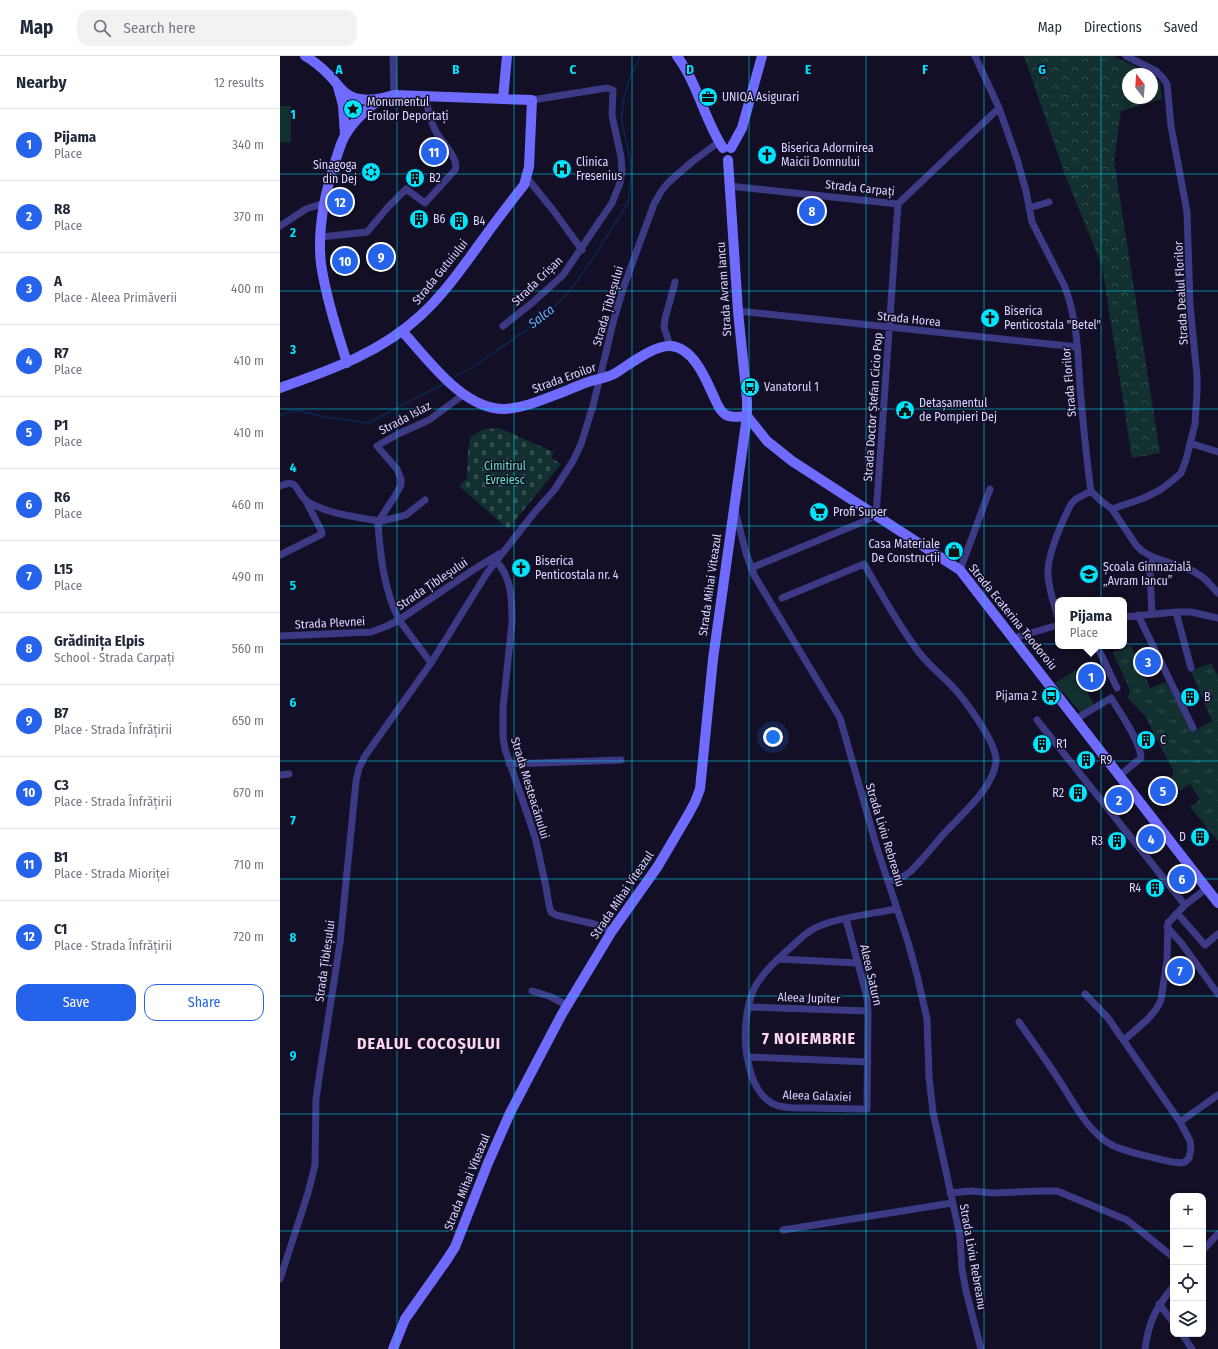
<!DOCTYPE html>
<meta charset="utf-8">
<style>
:root{--surface:#fff;--page:#f2f2f3;--text:#1f2937;--muted:#747a83;--line:#e0e1e3;--accent:#2563eb}
body{margin:0;font-family:"Fira Sans Condensed",sans-serif;background:var(--page);color:var(--text)}
.controls{position:absolute;right:12px;bottom:12px;display:grid;overflow:hidden;border-radius:8px;box-shadow:0 2px 6px #0003}
.controls button{width:36px;height:36px;display:grid;place-items:center;padding:0;border:0;border-bottom:1px solid var(--line);background:var(--surface);color:var(--text);font:20px sans-serif}
.compass{position:absolute;left:842px;top:12px;width:36px;height:36px;border-radius:50%;background:var(--surface);box-shadow:0 2px 6px #0003;rotate:343deg}
.you{position:absolute;left:493px;top:681px;width:14px;height:14px;margin:-10px;border:3px solid #fff;border-radius:50%;background:#1a73e8;box-shadow:0 0 0 6px #1a73e833}
.badge{display:grid;place-items:center;width:26px;height:26px;border-radius:50%;background:var(--accent);color:#fff;font-size:13px;font-weight:700}
.pin{position:absolute;translate:-50% -50%;border:2px solid #fff;box-shadow:0 1px 4px #0006}
.popup{position:absolute;left:775px;top:541px;width:72px;height:52px;box-sizing:border-box;display:grid;place-content:center;border-radius:8px;background:var(--surface);filter:drop-shadow(0 1px 3px #0005);font-size:13px;white-space:nowrap;color:var(--muted)}
.popup b{font-size:15px;color:var(--text)}
.popup::after{content:'';position:absolute;left:50%;top:100%;margin-left:-8px;border:8px solid transparent;border-top-color:var(--surface)}
.list{margin:0;padding:0;list-style:none}
h2{display:flex;justify-content:space-between;align-items:center;height:52px;margin:0;padding:0 16px;font-size:17px}
h2 small{font-size:13px;font-weight:400;color:var(--muted)}
.list li{display:grid;grid-template-columns:26px 1fr auto;gap:12px;align-items:center;box-sizing:border-box;height:72px;padding:0 16px;border-top:1px solid var(--line)}
.list b{display:block;font-size:15px;white-space:nowrap}
.list p{margin:0;font-size:13px;white-space:nowrap;color:var(--muted)}
.list em{font-size:13px;font-style:normal;color:var(--muted)}
.actions{display:flex;gap:8px;padding:12px 16px}
.actions a{flex:1;padding:9px 0;border:1px solid var(--accent);border-radius:12px;text-align:center;font-size:14px;color:var(--accent)}
.actions .main{background:var(--accent);color:#fff}
.icon{flex:none;width:22px;height:22px;fill:none;stroke:currentColor;stroke-width:2;stroke-linecap:round;stroke-linejoin:round}
.map{position:relative;flex:none;width:938px;height:1293px;overflow:hidden}
header{display:flex;align-items:center;gap:24px;box-sizing:border-box;height:56px;padding:0 20px;background:var(--surface);border-bottom:1px solid var(--line)}
header strong{font-size:19px}
nav{display:flex;gap:22px;margin-inline-start:auto;font-size:14px}
.search{width:280px;height:36px;background:var(--page);display:flex;align-items:center;gap:10px;box-sizing:border-box;padding:0 14px;border-radius:12px;color:var(--muted);font-size:15px}
main{display:flex}
aside{flex:1;background:var(--surface)}
.map>svg:first-child{display:block}
.green{fill:#12302f}
.forest{fill:url(#forest-crowns)}
.cemetery{fill:url(#cemetery-stones)}
.park{fill:url(#park-tufts)}
.lines{fill:none;stroke-linecap:round;stroke-linejoin:round}
.stream{stroke:#0c2248;stroke-width:2}
.street{stroke:#3d3a85;stroke-width:7}
.secondary{stroke:#6f6bff;stroke-width:10}
.grid{fill:none;stroke:#00e5ff;stroke-width:1;stroke-opacity:0.55}
.labels{text-anchor:middle;stroke-width:3;stroke-linejoin:round;paint-order:stroke}
.poi-label{font-size:12px;fill:#d9d4ff;stroke:#130f26;text-anchor:start}
.street-label{font-size:12px;fill:#d9d4ff;stroke:#130f26}
.park-label{font-size:12px;fill:#5fe0c0;stroke:#130f26}
.water-label{font-size:13px;font-style:italic;fill:#62b6ff;stroke:#130f26}
.district-label{font-size:16px;font-weight:bold;letter-spacing:1px;fill:#ffd6f0;stroke:#130f26}
.grid-label{font-size:13px;text-anchor:middle;font-weight:bold;fill:#00e5ff;stroke:#130f26;stroke-width:3;stroke-linejoin:round;paint-order:stroke}
</style>
<header>
<strong>Map</strong>
<div class="search"><svg class="icon" aria-label="search" viewBox="0 0 24 24"><circle cx="10" cy="10" r="6"/><path d="M15 15l6 6"/></svg>Search here</div>
<nav><a>Map</a><a>Directions</a><a>Saved</a></nav>
</header>
<main>
<aside>
<h2>Nearby<small>12 results</small></h2>
<ul class="list">
<li><span class="badge">1</span><div><b>Pijama</b><p>Place</p></div><em>340 m</em></li>
<li><span class="badge">2</span><div><b>R8</b><p>Place</p></div><em>370 m</em></li>
<li><span class="badge">3</span><div><b>A</b><p>Place · Aleea Primăverii</p></div><em>400 m</em></li>
<li><span class="badge">4</span><div><b>R7</b><p>Place</p></div><em>410 m</em></li>
<li><span class="badge">5</span><div><b>P1</b><p>Place</p></div><em>410 m</em></li>
<li><span class="badge">6</span><div><b>R6</b><p>Place</p></div><em>460 m</em></li>
<li><span class="badge">7</span><div><b>L15</b><p>Place</p></div><em>490 m</em></li>
<li><span class="badge">8</span><div><b>Grădinița Elpis</b><p>School · Strada Carpați</p></div><em>560 m</em></li>
<li><span class="badge">9</span><div><b>B7</b><p>Place · Strada Înfrățirii</p></div><em>650 m</em></li>
<li><span class="badge">10</span><div><b>C3</b><p>Place · Strada Înfrățirii</p></div><em>670 m</em></li>
<li><span class="badge">11</span><div><b>B1</b><p>Place · Strada Mioriței</p></div><em>710 m</em></li>
<li><span class="badge">12</span><div><b>C1</b><p>Place · Strada Înfrățirii</p></div><em>720 m</em></li>
</ul>
<div class="actions"><a class="main">Save</a><a>Share</a></div>
</aside>
<div class="map">
<svg width="938" height="1293" viewBox="0 0 938 1293">
<defs>
<pattern id="forest-crowns" width="20" height="18" patternUnits="userSpaceOnUse"><rect width="20" height="18" fill="#12302f"/><path d="M2 6a3 3 0 1 1 6 0M12 15a3 3 0 1 1 6 0" fill="none" stroke="#344d4e"/></pattern>
<pattern id="cemetery-stones" width="16" height="16" patternUnits="userSpaceOnUse"><rect width="16" height="16" fill="#12302f"/><path d="M2 7V4a2 2 0 0 1 4 0v3zM10 15v-3a2 2 0 0 1 4 0v3z" fill="#344d4e"/></pattern>
<pattern id="park-tufts" width="24" height="20" patternUnits="userSpaceOnUse"><rect width="24" height="20" fill="#12302f"/><path d="M3 7l-1-3M5 7V3M7 7l1-3M15 17l-1-3M17 17v-4M19 17l1-3" fill="none" stroke="#344d4e"/></pattern>
</defs>
<rect width="100%" height="100%" fill="#130f26"/>
<path class="green" d="M 0,50 L 11,50 L 11,86 L 0,87 Z
M 796,614 L 815,651 L 802,658 L 775,627 Z"/>
<path class="forest" d="M 744,0 L 833,0 L 861,13 L 869,18 L 848,18 L 848,42 L 872,42 L 872,20 L 880,25 L 882,43 L 841,55 L 834,105 L 880,397 L 852,402 L 822,210 L 785,119 Z"/>
<path class="cemetery" d="M 219,372 L 274,396 L 271,402 L 281,408 L 228,473 L 179,430 L 187,423 L 188,396 L 191,380 L 205,373 Z"/>
<path class="park" d="M 851,589 L 870,632 L 886,626 L 913,675 L 932,665 L 911,615 L 931,607 L 938,619 L 938,785 L 910,751 L 920,744 L 910,728 L 900,735 L 891,722 L 894,716 L 865,660 L 848,642 L 850,634 L 833,597 Z"/>
<g class="lines">
<path class="stream" d="M 171,323 L 196,309 L 252,270 L 275,250 L 292,232 L 315,199 L 348,147 L 351,122 L 350,102 L 342,67 L 342,57 L 343,45 L 349,24 L 360,0
M 0,359 L 16,354 L 45,361 L 88,367 L 165,327"/>
<path class="street" d="M 113,0 L 114,39
M 695,0 L 719,52 L 737,103 L 746,135 L 752,166 L 785,231 C 797,263 798,298 800,331 C 803,366 806,401 811,435
M 247,122 L 273,154 L 302,194
M 449,130 L 618,148
M 618,148 L 719,52
M 749,152 L 769,146
M 0,170 L 26,153 L 44,147
M 41,181 L 87,176 L 109,150 L 126,133 L 145,147 L 175,114 C 180,103 160,84 155,74 C 150,63 147,52 146,40
M 458,255 L 797,291
M 223,270 L 252,247 L 283,219 L 332,147 L 340,127 L 342,114 L 341,101 L 332,59 L 333,34 L 327,32 L 252,44
M 390,290 L 384,271 L 385,263 L 395,226
M 910,387 L 938,396
M 0,430 C 20,421 15,438 28,446 C 50,458 69,460 94,464 L 98,466
M 811,435 L 820,444 L 832,453 L 856,489 L 862,495 L 873,501 L 913,515 L 924,522 L 938,537
M 832,453 L 864,442 L 880,434 L 892,425 L 901,417 L 906,404 L 915,368 L 917,336 L 917,320 L 910,249 L 907,156 L 891,70 L 887,28 L 883,22 L 876,15 L 846,0
M 455,454 L 466,497 L 474,519 L 560,662 L 597,792 L 628,886 L 637,919 L 647,963 L 649,1021 L 653,1056 L 680,1180 L 682,1213 L 686,1235 L 701,1293
M 98,466 L 115,440 L 121,429 L 121,423 L 117,413 L 97,390 L 118,378 L 149,364 L 183,339
M 98,466 L 126,459 L 145,444
M 0,499 L 42,478 L 42,476 L 26,445
M 216,505 C 232,522 232,543 232,566 L 223,652 L 223,681 L 225,693 L 248,760 L 256,785 L 266,831 L 269,849 L 271,856 L 276,859 L 314,868 L 332,875
M 471,512 L 585,465 L 596,459 L 618,148
M 680,514 L 710,433
M 502,542 L 584,508 C 600,536 616,565 635,591 C 645,606 658,616 670,628 C 683,641 718,688 716,706 C 712,735 679,760 661,781 C 651,793 642,804 631,815 L 624,820 L 608,826
M 896,556 L 911,612
M 872,557 L 870,517 L 873,501
M 858,559 L 913,672
M 844,561 L 896,556 L 911,556 L 938,562
M 778,562 C 774,548 769,534 768,519 C 767,499 782,466 791,448 L 796,443 L 811,435
M 0,580 L 91,576 L 107,570 L 119,564 C 104,534 100,499 98,466
M 734,582 L 778,569
M 817,590 L 837,632
M 151,607 L 119,564 L 193,514 L 219,498
M 796,663 L 831,642 C 840,656 861,687 861,702 L 840,719
M 757,664 L 905,849
M 229,708 L 341,704
M 0,719 L 9,718
M 897,857 L 925,889 L 938,878
M 566,863 L 587,941 L 588,955 L 587,1053 C 568,1053 549,1052 529,1052 C 519,1052 506,1053 496,1049 C 479,1043 471,1022 468,1005 C 463,985 465,952 474,933 C 482,917 497,904 510,892 C 519,884 529,873 542,869 C 565,860 592,858 616,853
M 887,871 L 902,888 L 938,938
M 498,903 L 578,907
M 252,935 L 269,940 L 287,949
M 469,951 L 588,955
M 739,966 C 752,985 766,1004 779,1024 C 794,1047 806,1073 830,1088 C 843,1096 876,1102 892,1106 L 900,1107 L 905,1106 L 909,1102 L 911,1092 L 910,1085 L 900,1066 L 828,962 L 805,938
M 844,984 L 868,963 L 877,952 L 881,944 L 887,904 L 888,867 L 905,849 L 927,832
M 467,1001 L 588,1006
M 900,1066 L 938,1039
M 670,1137 L 691,1135 L 713,1137 L 761,1135 L 777,1135 L 847,1164 L 893,1201
M 503,1174 L 672,1147
M 923,1194 L 938,1178
M 0,1223 L 28,1137 L 35,1109 L 36,1043 L 39,1022 L 60,887 L 76,725 L 79,712 L 85,700 L 151,607 L 207,517 L 254,457 L 275,433 L 293,405 L 301,388 L 313,350 L 334,263 L 344,230 L 374,148 L 382,134 L 389,126 L 413,105 L 439,86
M 879,1248 L 893,1266
M 902,1278 L 912,1293
M 865,1293 C 869,1265 875,1253 893,1231"/>
<path class="secondary" d="M 397,0 C 418,28 424,63 443,92
M 58,31 L 63,49 L 65,79
M 223,43 L 227,0
M 451,92 L 462,72 L 482,0
M 122,275 C 148,303 183,354 225,353 C 245,352 264,343 283,336 C 291,333 299,329 308,326 C 317,323 326,322 334,318 C 349,309 373,289 391,290 C 414,292 426,324 434,341 C 437,347 439,355 446,359 C 452,362 460,361 467,360
M 67,307 C 57,275 46,241 41,208 C 37,173 45,136 56,103 C 59,95 61,85 66,78 C 74,64 87,53 100,43
M 0,332 C 50,314 100,297 140,260 C 162,240 180,215 198,190 C 213,169 228,149 244,129 L 249,111 L 252,44 L 114,39 C 103,42 92,45 80,43 C 64,41 59,29 49,19 C 42,12 34,5 25,0
M 467,360 L 487,385 L 512,405 L 680,514 L 938,847
M 113,1293 L 125,1263 L 166,1205 L 175,1191 L 208,1107 L 230,1057 L 282,958 L 332,875 L 378,810 L 408,759 L 415,746 L 420,733 L 433,603 L 467,360 L 467,344 L 458,255 L 448,104"/>
</g>
<path class="grid" d="M 117,0 L 117,1293M 234,0 L 234,1293M 352,0 L 352,1293M 469,0 L 469,1293M 586,0 L 586,1293M 704,0 L 704,1293M 821,0 L 821,1293M 0,118 L 938,118M 0,235 L 938,235M 0,353 L 938,353M 0,470 L 938,470M 0,588 L 938,588M 0,705 L 938,705M 0,823 L 938,823M 0,940 L 938,940M 0,1058 L 938,1058M 0,1175 L 893,1175M 923,1175 L 938,1175"/>
<defs>
<g id="office-disc" transform="scale(1)"><circle r="9.5" fill="#00e5ff" stroke="#130f26"/><path d="M-6-3h4V-5.5h4V-3h4V5H-6ZM-1-4.5V-3h2v-1.5ZM-6 0V1H6V0Z" fill="#111"/></g>
<g id="sight-disc" transform="scale(1)"><circle r="9.5" fill="#00e5ff" stroke="#130f26"/><path d="M0-6L1.8-2.2L6-1.7L2.9 1.2L3.7 5.4L0 3.3L-3.7 5.4L-2.9 1.2L-6-1.7L-1.8-2.2Z" fill="#111"/></g>
<g id="church-disc" transform="scale(1)"><circle r="9.5" fill="#00e5ff" stroke="#130f26"/><path d="M-1.2-6h2.4v3.5h3.3v2.4h-3.3V6h-2.4V-.1h-3.3v-2.4h3.3Z" fill="#111"/></g>
<g id="hospital-disc" transform="scale(1)"><circle r="9.5" fill="#00e5ff" stroke="#130f26"/><path d="M-5-5h3v3.5h4V-5h3V5h-3V1.5h-4V5h-3Z" fill="#111"/></g>
<g id="synagogue-disc" transform="scale(1)"><circle r="9.5" fill="#00e5ff" stroke="#130f26"/><path d="M0-6.5L5.6 3.2H-5.6ZM0 6.5L5.6-3.2H-5.6Z" fill="#111"/></g>
<g id="building-disc" transform="scale(1)"><circle r="9.5" fill="#00e5ff" stroke="#130f26"/><path d="M-4-6H4V6H1V3H-1V6H-4ZM-2.5-4.3h1.7v1.8h-1.7ZM.8-4.3h1.7v1.8H.8ZM-2.5-1h1.7V.8h-1.7ZM.8-1h1.7V.8H.8Z" fill="#111"/></g>
<g id="bus-disc" transform="scale(1)"><circle r="9.5" fill="#00e5ff" stroke="#130f26"/><path d="M-5-6H5V4H4V6H2V4H-2V6H-4V4H-5ZM-3.5-4V0h7V-4ZM-3.5 1.2v1.5H-2V1.2ZM2 1.2v1.5H3.5V1.2Z" fill="#111"/></g>
<g id="civic-disc" transform="scale(1)"><circle r="9.5" fill="#00e5ff" stroke="#130f26"/><path d="M-.6-6.5H3V-4.5H.6V-3L4-1V1h2V6H-6V1h2V-1L-.6-3ZM-1.2 2.5V6h2.4V2.5Z" fill="#111"/></g>
<g id="supermarket-disc" transform="scale(1)"><circle r="9.5" fill="#00e5ff" stroke="#130f26"/><path d="M-6-5.5h2.5l.6 2H6L4.5 2H-2.5L-4.4-4H-6ZM-1.5 3.2a1.3 1.3 0 1 0 .1 0ZM3 3.2a1.3 1.3 0 1 0 .1 0Z" fill="#111"/></g>
<g id="shop-disc" transform="scale(1)"><circle r="9.5" fill="#00e5ff" stroke="#130f26"/><path d="M-5-2.5h2.3a2.7 3.5 0 0 1 5.4 0H5L5.5 6h-11ZM-1.5-2.5h3a1.5 2.3 0 0 0-3 0Z" fill="#111"/></g>
<g id="school-disc" transform="scale(1)"><circle r="9.5" fill="#00e5ff" stroke="#130f26"/><path d="M0-5L7-2L0 1L-7-2ZM-4 1L0 2.5L4 1V4Q0 6-4 4Z" fill="#111"/></g>
</defs>
<g fill-rule="evenodd">
<use href="#office-disc" x="428" y="41"/>
<use href="#sight-disc" x="73" y="53"/>
<use href="#church-disc" x="487" y="99"/>
<use href="#hospital-disc" x="282" y="113"/>
<use href="#synagogue-disc" x="91" y="116"/>
<use href="#building-disc" x="135" y="122"/>
<use href="#building-disc" x="139" y="163"/>
<use href="#building-disc" x="179" y="165"/>
<use href="#church-disc" x="710" y="262"/>
<use href="#bus-disc" x="470" y="331"/>
<use href="#civic-disc" x="625" y="354"/>
<use href="#supermarket-disc" x="539" y="456"/>
<use href="#shop-disc" x="674" y="495"/>
<use href="#church-disc" x="241" y="512"/>
<use href="#school-disc" x="809" y="518"/>
<use href="#bus-disc" x="771" y="640"/>
<use href="#building-disc" x="910" y="641"/>
<use href="#building-disc" x="866" y="684"/>
<use href="#building-disc" x="762" y="688"/>
<use href="#building-disc" x="806" y="704"/>
<use href="#building-disc" x="798" y="737"/>
<use href="#building-disc" x="920" y="781"/>
<use href="#building-disc" x="837" y="785"/>
<use href="#building-disc" x="875" y="832"/>
</g>
<g class="labels">
<g class="poi-label">
<text x="442" y="45">UNIQA Asigurari</text>
<text x="87" y="50">Monumentul<tspan x="87" dy="14">Eroilor Deportați</tspan></text>
<text x="501" y="96">Biserica Adormirea<tspan x="501" dy="14">Maicii Domnului</tspan></text>
<text x="296" y="110">Clinica<tspan x="296" dy="14">Fresenius</tspan></text>
<text x="77" y="113" text-anchor="end">Sinagoga<tspan x="77" dy="14">din Dej</tspan></text>
<text x="149" y="126">B2</text>
<text x="153" y="167">B6</text>
<text x="193" y="169">B4</text>
<text x="724" y="259">Biserica<tspan x="724" dy="14">Penticostala "Betel"</tspan></text>
<text x="484" y="335">Vanatorul 1</text>
<text x="639" y="351">Detașamentul<tspan x="639" dy="14">de Pompieri Dej</tspan></text>
<text x="553" y="460">Profi Super</text>
<text x="660" y="492" text-anchor="end">Casa Materiale<tspan x="660" dy="14">De Construcții</tspan></text>
<text x="255" y="509">Biserica<tspan x="255" dy="14">Penticostala nr. 4</tspan></text>
<text x="823" y="515">Școala Gimnazială<tspan x="823" dy="14">„Avram Iancu”</tspan></text>
<text x="757" y="644" text-anchor="end">Pijama 2</text>
<text x="924" y="645">B</text>
<text x="880" y="688">C</text>
<text x="776" y="692">R1</text>
<text x="820" y="708">R9</text>
<text x="784" y="741" text-anchor="end">R2</text>
<text x="906" y="785" text-anchor="end">D</text>
<text x="823" y="789" text-anchor="end">R3</text>
<text x="861" y="836" text-anchor="end">R4</text>
</g>
<g class="street-label">
<text transform="translate(580 132) rotate(6)" y="4">Strada Carpați</text>
<text transform="translate(160 216) rotate(-51)" y="4">Strada Gutuiului</text>
<text transform="translate(257 225) rotate(-44)" y="4">Strada Crișan</text>
<text transform="translate(444 233) rotate(-94)" y="4">Strada Avram Iancu</text>
<text transform="translate(901 237) rotate(-93)" y="4">Strada Dealul Florilor</text>
<text transform="translate(328 250) rotate(-74)" y="4">Strada Țibleșului</text>
<text transform="translate(629 263) rotate(6)" y="4">Strada Horea</text>
<text transform="translate(284 322) rotate(-20)" y="4">Strada Eroilor</text>
<text transform="translate(789 326) rotate(-95)" y="4">Strada Florilor</text>
<text transform="translate(593 351) rotate(-86)" y="4">Strada Doctor Ștefan Cicio Pop</text>
<text transform="translate(125 362) rotate(-28)" y="4">Strada Islaz</text>
<text transform="translate(152 528) rotate(-34)" y="4">Strada Țibleșului</text>
<text transform="translate(430 529) rotate(-82)" y="4">Strada Mihai Viteazul</text>
<text transform="translate(733 561) rotate(51)" y="4">Strada Ecaterina Teodoroiu</text>
<text transform="translate(50 567) rotate(-3)" y="4">Strada Plevnei</text>
<text transform="translate(250 732) rotate(73)" y="4">Strada Mesteacănului</text>
<text transform="translate(605 779) rotate(73)" y="4">Strada Liviu Rebreanu</text>
<text transform="translate(342 839) rotate(-56)" y="4">Strada Mihai Viteazul</text>
<text transform="translate(45 905) rotate(-82)" y="4">Strada Țibleșului</text>
<text transform="translate(591 919) rotate(77)" y="4">Aleea Saturn</text>
<text transform="translate(529 942) rotate(2)" y="4">Aleea Jupiter</text>
<text transform="translate(537 1040) rotate(2)" y="4">Aleea Galaxiei</text>
<text transform="translate(187 1126) rotate(-68)" y="4">Strada Mihai Viteazul</text>
<text transform="translate(693 1201) rotate(80)" y="4">Strada Liviu Rebreanu</text>
</g>
<g class="park-label">
<text x="225" y="414">Cimitirul<tspan x="225" dy="14">Evreiesc</tspan></text>
</g>
<g class="water-label">
<text transform="translate(261 260) rotate(-38)" y="5">Salca</text>
</g>
<g class="district-label">
<text x="529" y="988">7 NOIEMBRIE</text>
<text x="149" y="993">DEALUL COCOȘULUI</text>
</g>
</g>
<g class="grid-label">
<text x="59" y="18">A</text>
<text x="176" y="18">B</text>
<text x="293" y="18">C</text>
<text x="410" y="18">D</text>
<text x="528" y="18">E</text>
<text x="645" y="18">F</text>
<text x="762" y="18">G</text>
<text x="13" y="63">1</text>
<text x="13" y="181">2</text>
<text x="13" y="298">3</text>
<text x="13" y="416">4</text>
<text x="13" y="534">5</text>
<text x="13" y="651">6</text>
<text x="13" y="769">7</text>
<text x="13" y="886">8</text>
<text x="13" y="1004">9</text>
</g>
</svg>
<div class="controls">
<button>+</button>
<button>−</button>
<button><svg class="icon" aria-label="locate" viewBox="0 0 24 24"><circle cx="12" cy="12" r="6"/><path d="M12 2v4M12 18v4M2 12h4M18 12h4"/></svg></button>
<button><svg class="icon" aria-label="layers" viewBox="0 0 24 24"><path d="M12 4l9 5-9 5-9-5zM3 14l9 5 9-5"/></svg></button>
</div>
<svg class="compass" viewBox="-18 -18 36 36"><path d="M0-13l5 13h-10z" fill="#e53935"/><path d="M0 13l5-13h-10z" fill="#747a83"/></svg>
<div class="you"></div>
<div class="pin badge" style="left:811px;top:621px">1</div>
<div class="popup"><b>Pijama</b>Place</div>
<div class="pin badge" style="left:839px;top:744px">2</div>
<div class="pin badge" style="left:868px;top:606px">3</div>
<div class="pin badge" style="left:871px;top:783px">4</div>
<div class="pin badge" style="left:883px;top:735px">5</div>
<div class="pin badge" style="left:902px;top:823px">6</div>
<div class="pin badge" style="left:900px;top:915px">7</div>
<div class="pin badge" style="left:532px;top:155px">8</div>
<div class="pin badge" style="left:101px;top:201px">9</div>
<div class="pin badge" style="left:65px;top:205px">10</div>
<div class="pin badge" style="left:154px;top:96px">11</div>
<div class="pin badge" style="left:60px;top:146px">12</div>
</div>
</main>
